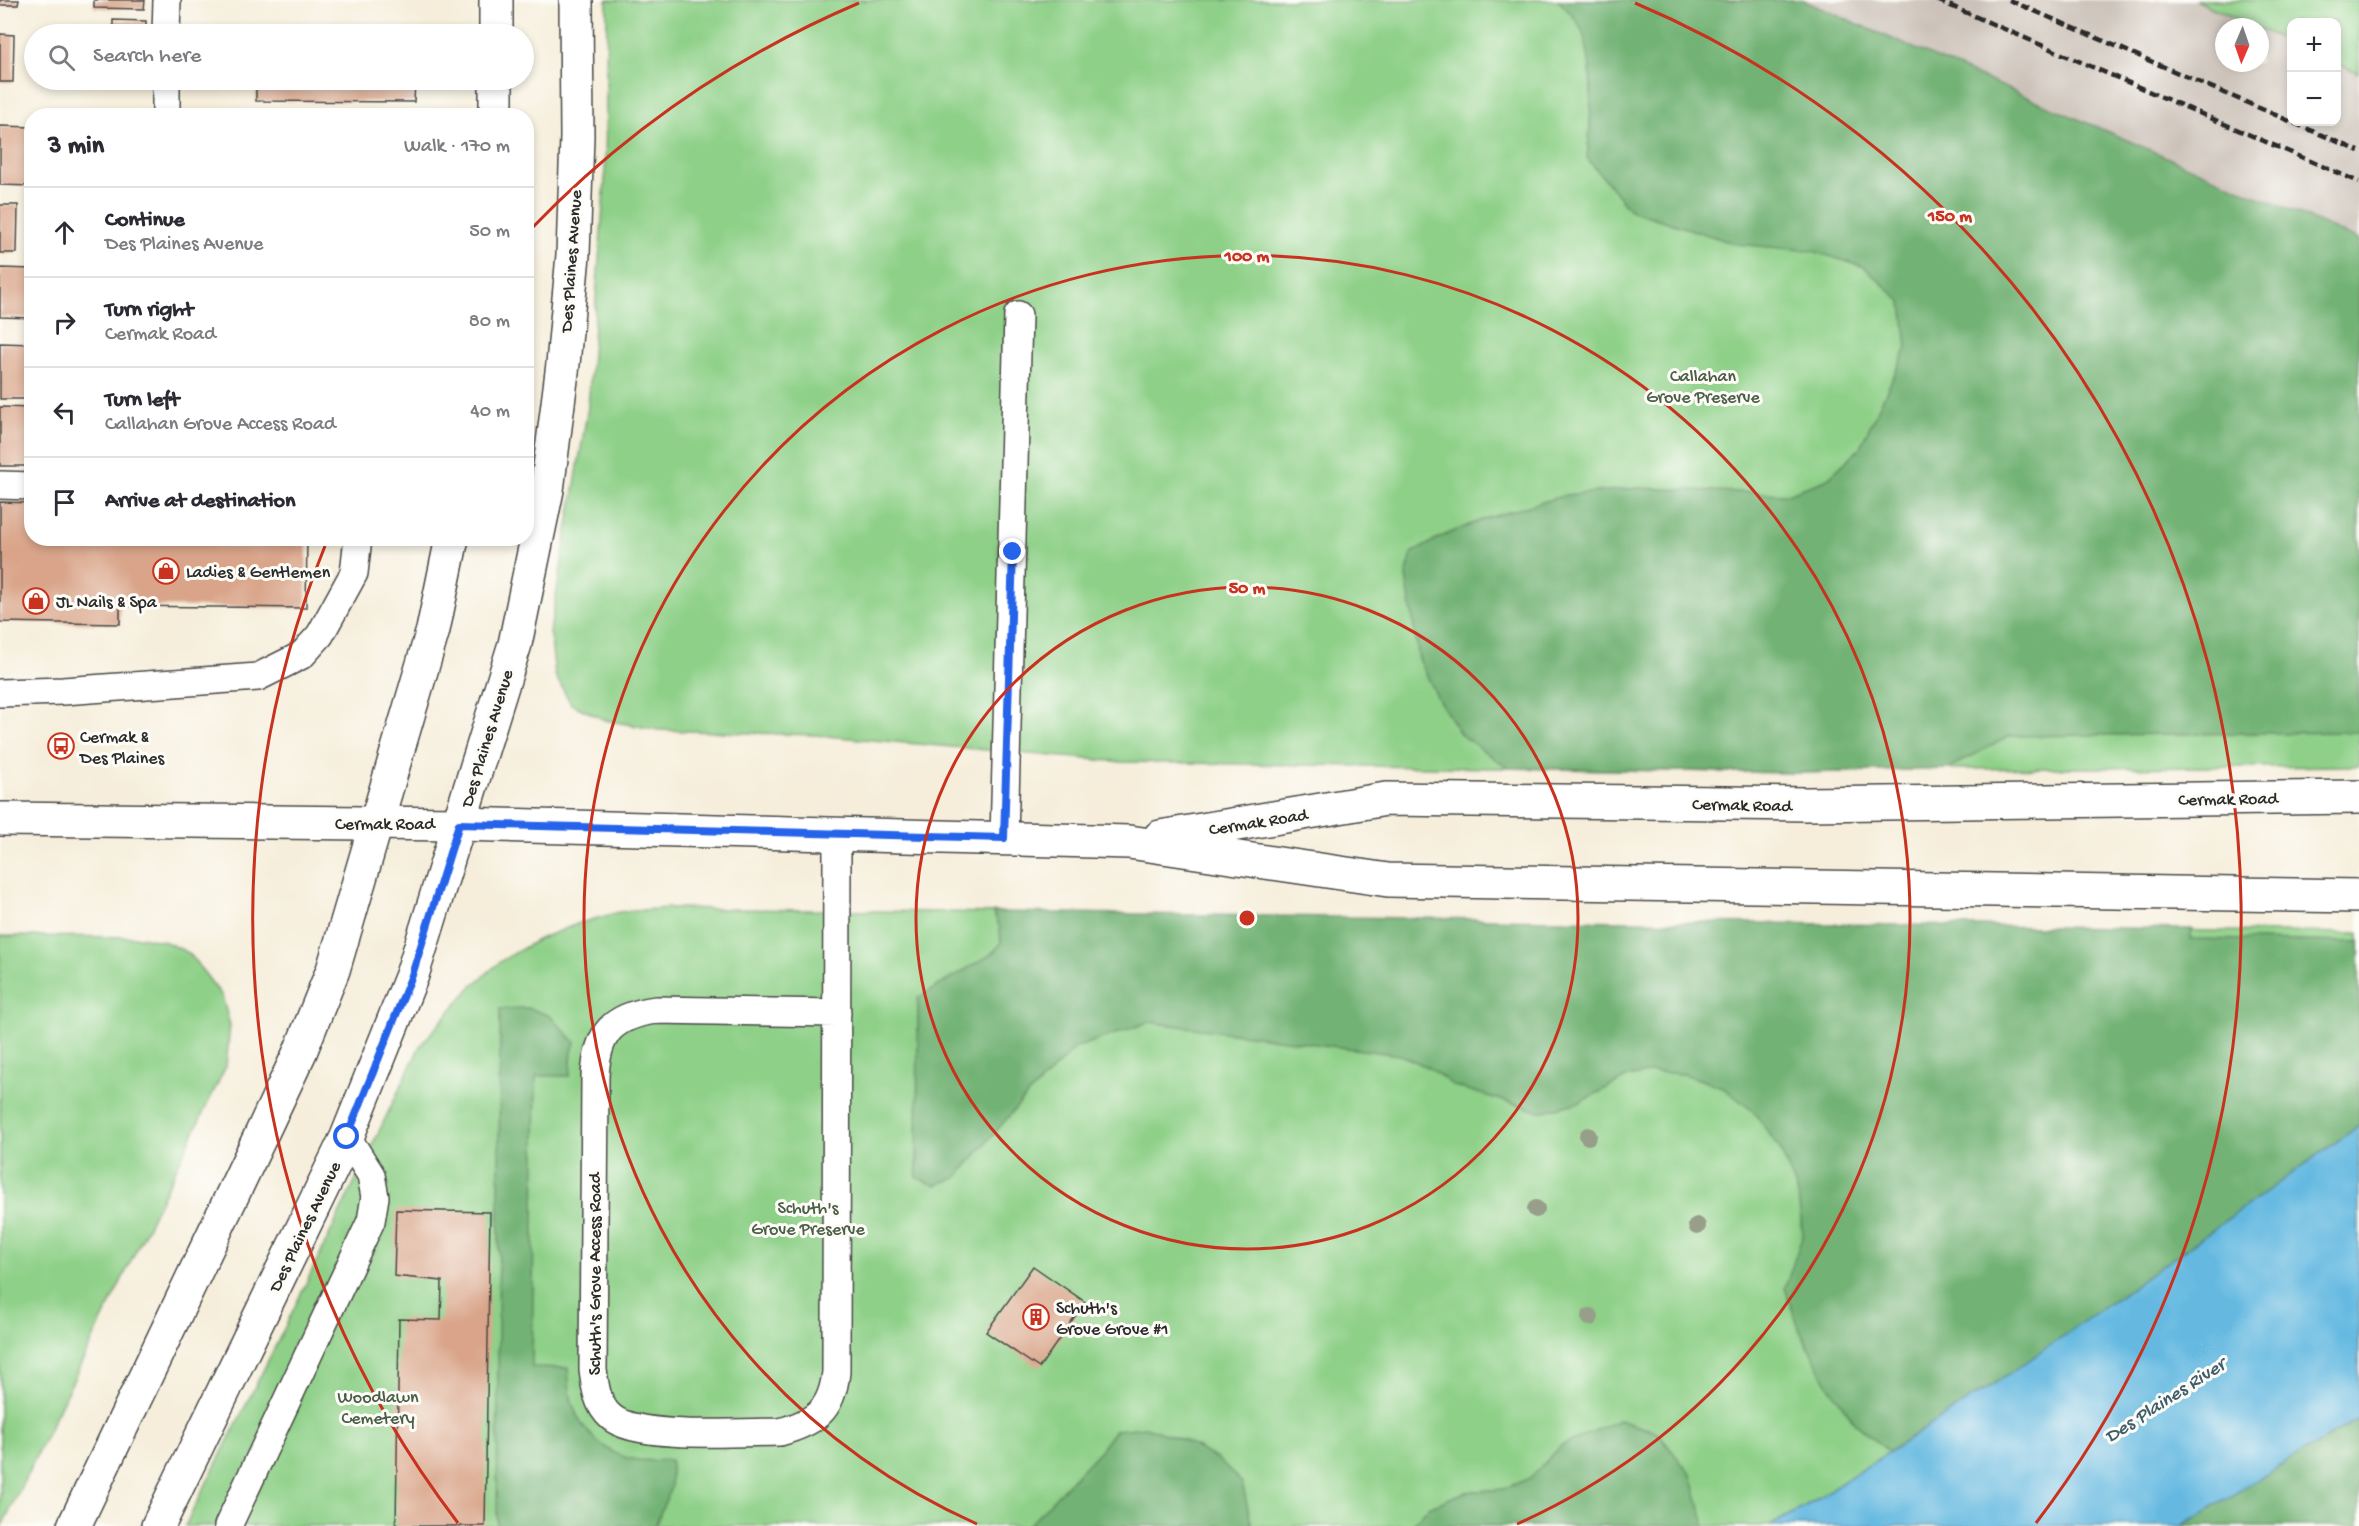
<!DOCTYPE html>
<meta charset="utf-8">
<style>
:root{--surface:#fff;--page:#f2f2f3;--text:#2b2b33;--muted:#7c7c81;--line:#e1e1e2}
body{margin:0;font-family:"Gochi Hand",sans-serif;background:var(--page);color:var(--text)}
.controls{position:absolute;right:18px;top:18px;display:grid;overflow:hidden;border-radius:12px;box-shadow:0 3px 9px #0003}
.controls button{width:54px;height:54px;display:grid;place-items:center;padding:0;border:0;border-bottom:2px solid var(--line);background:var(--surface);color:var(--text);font:30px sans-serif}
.compass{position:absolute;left:2215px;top:18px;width:54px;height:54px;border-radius:50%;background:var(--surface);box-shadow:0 3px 9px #0003;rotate:182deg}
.stop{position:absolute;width:18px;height:18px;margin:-14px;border:4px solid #2563eb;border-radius:50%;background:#fff}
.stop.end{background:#2563eb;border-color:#fff;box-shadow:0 2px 6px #0008}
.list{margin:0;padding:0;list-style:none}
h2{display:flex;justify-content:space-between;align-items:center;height:78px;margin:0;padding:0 24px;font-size:26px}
h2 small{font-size:20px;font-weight:400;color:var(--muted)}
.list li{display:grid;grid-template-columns:39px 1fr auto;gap:18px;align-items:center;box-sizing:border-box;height:90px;padding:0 24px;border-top:2px solid var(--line)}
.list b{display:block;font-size:22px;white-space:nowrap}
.list p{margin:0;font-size:20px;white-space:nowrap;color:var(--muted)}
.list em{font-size:20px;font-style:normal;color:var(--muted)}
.icon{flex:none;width:33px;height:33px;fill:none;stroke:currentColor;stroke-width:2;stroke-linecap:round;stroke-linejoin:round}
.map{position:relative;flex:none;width:2359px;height:1526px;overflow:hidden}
.search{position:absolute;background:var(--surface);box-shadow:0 3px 9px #0003;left:24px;top:24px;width:510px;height:66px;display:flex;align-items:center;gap:15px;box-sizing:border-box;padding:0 21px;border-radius:33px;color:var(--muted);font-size:22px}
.panel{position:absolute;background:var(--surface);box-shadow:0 3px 9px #0003;left:24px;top:108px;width:510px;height:438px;border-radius:24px}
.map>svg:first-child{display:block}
.industrial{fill:#ccc2b9}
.green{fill:#8ed088;stroke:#5c7e5a;stroke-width:1.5}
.forest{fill:#72b274;stroke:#4e6e50;stroke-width:1.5}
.water{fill:#65b9e1;stroke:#487286;stroke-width:1.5}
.building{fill:#d9a489}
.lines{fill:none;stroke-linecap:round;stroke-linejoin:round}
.service-casing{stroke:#494845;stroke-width:30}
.secondary-casing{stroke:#494845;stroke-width:36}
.primary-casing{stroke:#494845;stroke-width:36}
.service{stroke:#fff;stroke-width:27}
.secondary{stroke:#fff;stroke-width:33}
.primary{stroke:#fff;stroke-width:33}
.rail{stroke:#2b2b2b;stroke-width:4.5;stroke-dasharray:9 4.5;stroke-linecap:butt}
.tree{fill:#979e8a}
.route{stroke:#2563eb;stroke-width:8}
.ring{fill:none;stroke:#c8321e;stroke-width:3}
.labels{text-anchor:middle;stroke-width:6;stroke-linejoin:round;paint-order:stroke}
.street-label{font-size:18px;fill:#2b2b2b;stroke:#fdfcf7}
.park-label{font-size:18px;fill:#495d47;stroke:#fdfcf7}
.poi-label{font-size:18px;fill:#2b2b2b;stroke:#fdfcf7;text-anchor:start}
.water-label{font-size:20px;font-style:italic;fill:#3f5d6b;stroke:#fdfcf7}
.centre{fill:#c8321e;stroke:#fdfcf7;stroke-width:3}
.ring-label{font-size:18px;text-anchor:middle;font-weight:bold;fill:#c8321e;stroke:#fdfcf7;stroke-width:6;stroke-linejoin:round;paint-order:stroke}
</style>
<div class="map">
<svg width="2359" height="1526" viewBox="0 0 2359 1526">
<rect width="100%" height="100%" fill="#fdfcf7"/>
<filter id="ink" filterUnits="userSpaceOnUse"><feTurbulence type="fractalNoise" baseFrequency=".0167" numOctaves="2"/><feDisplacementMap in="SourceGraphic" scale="12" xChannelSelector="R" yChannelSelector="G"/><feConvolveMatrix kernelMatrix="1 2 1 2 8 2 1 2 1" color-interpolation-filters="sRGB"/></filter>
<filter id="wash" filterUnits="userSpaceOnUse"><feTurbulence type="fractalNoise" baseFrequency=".008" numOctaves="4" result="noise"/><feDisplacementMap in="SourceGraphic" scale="24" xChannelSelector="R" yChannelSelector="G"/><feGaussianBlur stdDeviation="1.35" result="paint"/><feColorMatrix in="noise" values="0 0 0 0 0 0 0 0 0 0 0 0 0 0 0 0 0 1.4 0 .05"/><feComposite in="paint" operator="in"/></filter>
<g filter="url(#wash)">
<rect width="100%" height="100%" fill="#f6eedb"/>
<path class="industrial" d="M 1800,0 L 2195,0 L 2256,27 L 2224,27 L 2224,63 L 2260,63 L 2260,29 L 2291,43 L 2292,122 L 2336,122 L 2337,63 L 2359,73 L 2359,241 Z"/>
<path class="green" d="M 607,0 L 1800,0 L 2359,241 L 2359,766 L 1947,769 L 1798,773 L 1122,762 L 815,735 L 659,730 L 605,720 L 571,704 L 555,675 L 550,632 L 588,407 L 605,179 Z
M 2195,0 L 2359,0 L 2359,73 L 2337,63 L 2336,22 L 2292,22 L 2291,43 Z
M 669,908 L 2359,933 L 2359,1126 L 2011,1373 L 1812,1502 L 1770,1526 L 185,1526 L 286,1325 L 420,1046 L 470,988 L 501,961 L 539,939 L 577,924 L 619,912 Z
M 0,936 L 141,937 L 166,942 L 189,953 L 222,996 L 230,1025 L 226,1066 L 2,1526 L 0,1526 Z"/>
<path class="forest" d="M 1558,0 L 1802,0 L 2359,240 L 2359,732 L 2010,736 L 1947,769 L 1798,773 L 1508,768 L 1461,735 L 1438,699 L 1419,659 L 1406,576 L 1412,553 L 1443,536 L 1484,519 L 1566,495 L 1639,488 L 1787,494 L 1826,480 L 1859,449 L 1907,348 L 1902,302 L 1864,267 L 1813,251 L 1736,244 L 1630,210 L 1587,158 C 1591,123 1596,55 1579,25 C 1574,16 1565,7 1558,0 Z
M 993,912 L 2191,929 L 2191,939 L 2359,942 L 2359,1126 L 2011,1373 L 1889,1452 L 1855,1423 L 1828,1385 L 1800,1331 L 1785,1288 L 1803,1234 L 1797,1190 L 1779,1147 L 1753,1111 L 1722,1087 L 1684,1074 L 1652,1072 L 1628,1077 L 1580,1102 L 1541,1112 L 1454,1086 L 1428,1067 L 1400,1055 L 1149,1022 L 1075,1048 L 1021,1102 L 956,1178 L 935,1185 L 917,1178 L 918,998 L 990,955 L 1001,944 L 1000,928 Z
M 528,1008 L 550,1016 L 575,1042 L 572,1052 L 570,1076 L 536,1076 L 532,1367 L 568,1368 C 569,1380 569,1394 573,1405 C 581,1432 610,1457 638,1460 C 649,1461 660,1460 671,1460 L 671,1487 L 655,1526 L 497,1526 L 500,1009 Z
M 2359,1418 L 2359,1526 L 2181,1526 Z
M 1619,1420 L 1657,1432 L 1691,1475 L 1705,1526 L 1411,1526 L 1429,1507 L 1465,1492 L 1503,1489 L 1530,1478 L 1561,1446 Z
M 1145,1427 L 1183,1440 L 1217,1459 L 1242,1483 L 1252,1526 L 1025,1526 L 1032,1522 L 1101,1449 L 1115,1430 Z"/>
<path class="water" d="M 2359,1126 L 2359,1418 L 2181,1526 L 1770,1526 L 1812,1502 L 2011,1373 Z"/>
<g id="blocks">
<path class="building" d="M 0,0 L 19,0 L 18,5 L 0,5 Z
M 94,0 L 145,0 L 144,9 L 94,8 Z
M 113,20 L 146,21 L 146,34 L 113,34 Z
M 0,34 L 14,35 L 13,82 L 0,82 Z
M 256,80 L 415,80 L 414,102 L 256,101 Z
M 0,126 L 32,127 L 32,186 L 0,185 Z
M 0,205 L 18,205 L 17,253 L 0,253 Z
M 0,268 L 32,269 L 32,318 L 0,317 Z
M 0,343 L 32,344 L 32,399 L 0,399 Z
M 0,407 L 32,408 L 32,466 L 0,466 Z
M 0,502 L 32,503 L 32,538 L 307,538 L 306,608 L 120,606 L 120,624 L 0,622 Z
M 396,1210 L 490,1212 L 485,1526 L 396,1526 L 399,1319 L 441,1320 L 442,1281 L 394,1276 Z
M 1033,1266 L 1085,1302 L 1039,1368 L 986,1332 Z"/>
</g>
</g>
<g filter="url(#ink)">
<use href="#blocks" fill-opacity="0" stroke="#494845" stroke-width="1.5"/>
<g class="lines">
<g class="service-casing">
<path id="service" d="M 166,34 L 167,0
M 166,116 L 166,80
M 0,485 L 32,486
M 0,693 L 63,691 L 258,677 L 302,655 L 320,635 L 354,573 L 358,538
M 1004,838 L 1018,315
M 837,1013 L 656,1010 C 612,1016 597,1033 595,1077 L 593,1370 C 595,1386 597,1405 611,1417 C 637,1440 743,1432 780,1432 C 816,1422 832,1410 836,1372 L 837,833
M 228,1526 L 371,1221 L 375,1197 L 371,1175 L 347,1137"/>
</g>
<g class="secondary-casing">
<path id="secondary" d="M 496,0 L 496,34
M 496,80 L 496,116
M 74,1526 L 260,1137 L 300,1052 L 333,970 L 433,630 L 452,538
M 158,1526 L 347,1137 L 412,975 L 515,644 L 547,490 L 563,364 L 573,255 L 577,137 L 576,0"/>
</g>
<g class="primary-casing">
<path id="primary" d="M 0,819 L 459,824 L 1129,842 L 1388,880 L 2359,896
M 1160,837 L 1386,799 L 1806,804 L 2359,797"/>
</g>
<use href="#service" class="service"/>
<use href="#secondary" class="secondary"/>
<use href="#primary" class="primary"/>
<path class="rail" d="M 1937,0 L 2359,182
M 2009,0 L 2359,151"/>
</g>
<g class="tree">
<circle cx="1588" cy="1136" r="9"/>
<circle cx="1536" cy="1209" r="9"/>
<circle cx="1697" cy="1226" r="9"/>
<circle cx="1590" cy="1317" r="9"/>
</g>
</g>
<g class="lines" filter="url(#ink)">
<path class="route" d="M 347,1137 L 412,975 L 459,824 L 1004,838 L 1013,552"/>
</g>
<g class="ring">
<circle cx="1247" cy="918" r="331"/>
<path d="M977 1524A663 663 0 1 1 1517 1524"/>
<path d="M458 1523A994 994 0 0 1 325 546M532 228A994 994 0 0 1 859 3M1635 3A994 994 0 0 1 2036 1523"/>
</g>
<defs>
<g id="shop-ring" transform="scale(1.35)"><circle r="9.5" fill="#fdfcf7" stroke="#c8321e" stroke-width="1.5"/><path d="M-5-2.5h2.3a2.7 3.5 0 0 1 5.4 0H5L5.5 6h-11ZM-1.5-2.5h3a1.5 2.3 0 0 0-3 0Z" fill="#c8321e"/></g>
<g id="bus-ring" transform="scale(1.35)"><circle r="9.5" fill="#fdfcf7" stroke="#c8321e" stroke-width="1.5"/><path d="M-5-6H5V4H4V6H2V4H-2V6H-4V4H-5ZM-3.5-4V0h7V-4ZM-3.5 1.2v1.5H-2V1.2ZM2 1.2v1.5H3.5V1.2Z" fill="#c8321e"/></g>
<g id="building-ring" transform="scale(1.35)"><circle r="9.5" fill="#fdfcf7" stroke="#c8321e" stroke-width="1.5"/><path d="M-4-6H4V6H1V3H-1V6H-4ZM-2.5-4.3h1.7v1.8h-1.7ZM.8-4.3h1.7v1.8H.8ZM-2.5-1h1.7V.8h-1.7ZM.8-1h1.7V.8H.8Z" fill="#c8321e"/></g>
</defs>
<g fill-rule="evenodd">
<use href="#shop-ring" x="166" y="571"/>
<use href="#shop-ring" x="36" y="601"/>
<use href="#bus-ring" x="61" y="746"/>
<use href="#building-ring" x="1036" y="1317"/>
</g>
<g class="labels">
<g class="street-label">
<text transform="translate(570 261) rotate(-86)" y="6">Des Plaines Avenue</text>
<text transform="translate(486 738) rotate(-73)" y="6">Des Plaines Avenue</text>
<text transform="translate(2228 798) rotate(-1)" y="6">Cermak Road</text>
<text transform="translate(1742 804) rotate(1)" y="6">Cermak Road</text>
<text transform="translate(1258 821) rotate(-9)" y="6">Cermak Road</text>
<text x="385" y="829">Cermak Road</text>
<text transform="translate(304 1226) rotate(-64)" y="6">Des Plaines Avenue</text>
<text transform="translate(594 1274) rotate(-90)" y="6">Schuth's Grove Access Road</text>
</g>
<g class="park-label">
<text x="1703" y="381">Callahan<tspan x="1703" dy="21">Grove Preserve</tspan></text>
<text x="808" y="1213">Schuth's<tspan x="808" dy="21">Grove Preserve</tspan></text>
<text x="378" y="1402">Woodlawn<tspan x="378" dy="21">Cemetery</tspan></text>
</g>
<g class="poi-label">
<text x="186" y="577">Ladies &amp; Gentlemen</text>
<text x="56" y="607">JL Nails &amp; Spa</text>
<text x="80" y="742">Cermak &amp;<tspan x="80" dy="21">Des Plaines</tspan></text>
<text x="1056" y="1313">Schuth's<tspan x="1056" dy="21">Grove Grove #1</tspan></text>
</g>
<g class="water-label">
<text transform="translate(2164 1399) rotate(-33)" y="7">Des Plaines River</text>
</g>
</g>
<circle cx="1247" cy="918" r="9" class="centre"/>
<g class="ring-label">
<text x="1950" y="221">150 m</text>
<text x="1247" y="261">100 m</text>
<text x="1247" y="593">50 m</text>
</g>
</svg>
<div class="controls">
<button>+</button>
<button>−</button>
</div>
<svg class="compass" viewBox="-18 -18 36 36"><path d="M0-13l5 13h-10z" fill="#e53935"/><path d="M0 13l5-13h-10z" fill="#7c7c81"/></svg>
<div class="stop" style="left:347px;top:1137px"></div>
<div class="stop end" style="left:1013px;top:552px"></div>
<div class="search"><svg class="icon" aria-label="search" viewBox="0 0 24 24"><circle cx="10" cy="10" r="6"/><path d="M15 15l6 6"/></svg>Search here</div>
<section class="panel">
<h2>3 min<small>Walk · 170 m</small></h2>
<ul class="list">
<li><svg class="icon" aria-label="ahead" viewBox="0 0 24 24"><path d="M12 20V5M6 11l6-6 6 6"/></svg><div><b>Continue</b><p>Des Plaines Avenue</p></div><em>50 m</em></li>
<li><svg class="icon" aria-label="right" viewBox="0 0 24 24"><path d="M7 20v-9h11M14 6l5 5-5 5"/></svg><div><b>Turn right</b><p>Cermak Road</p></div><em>80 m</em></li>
<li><svg class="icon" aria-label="left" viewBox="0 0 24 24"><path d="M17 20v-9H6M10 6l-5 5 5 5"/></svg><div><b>Turn left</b><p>Callahan Grove Access Road</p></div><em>40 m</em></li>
<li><svg class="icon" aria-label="arrive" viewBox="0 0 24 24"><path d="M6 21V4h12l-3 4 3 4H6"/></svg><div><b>Arrive at destination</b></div></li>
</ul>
</section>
</div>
